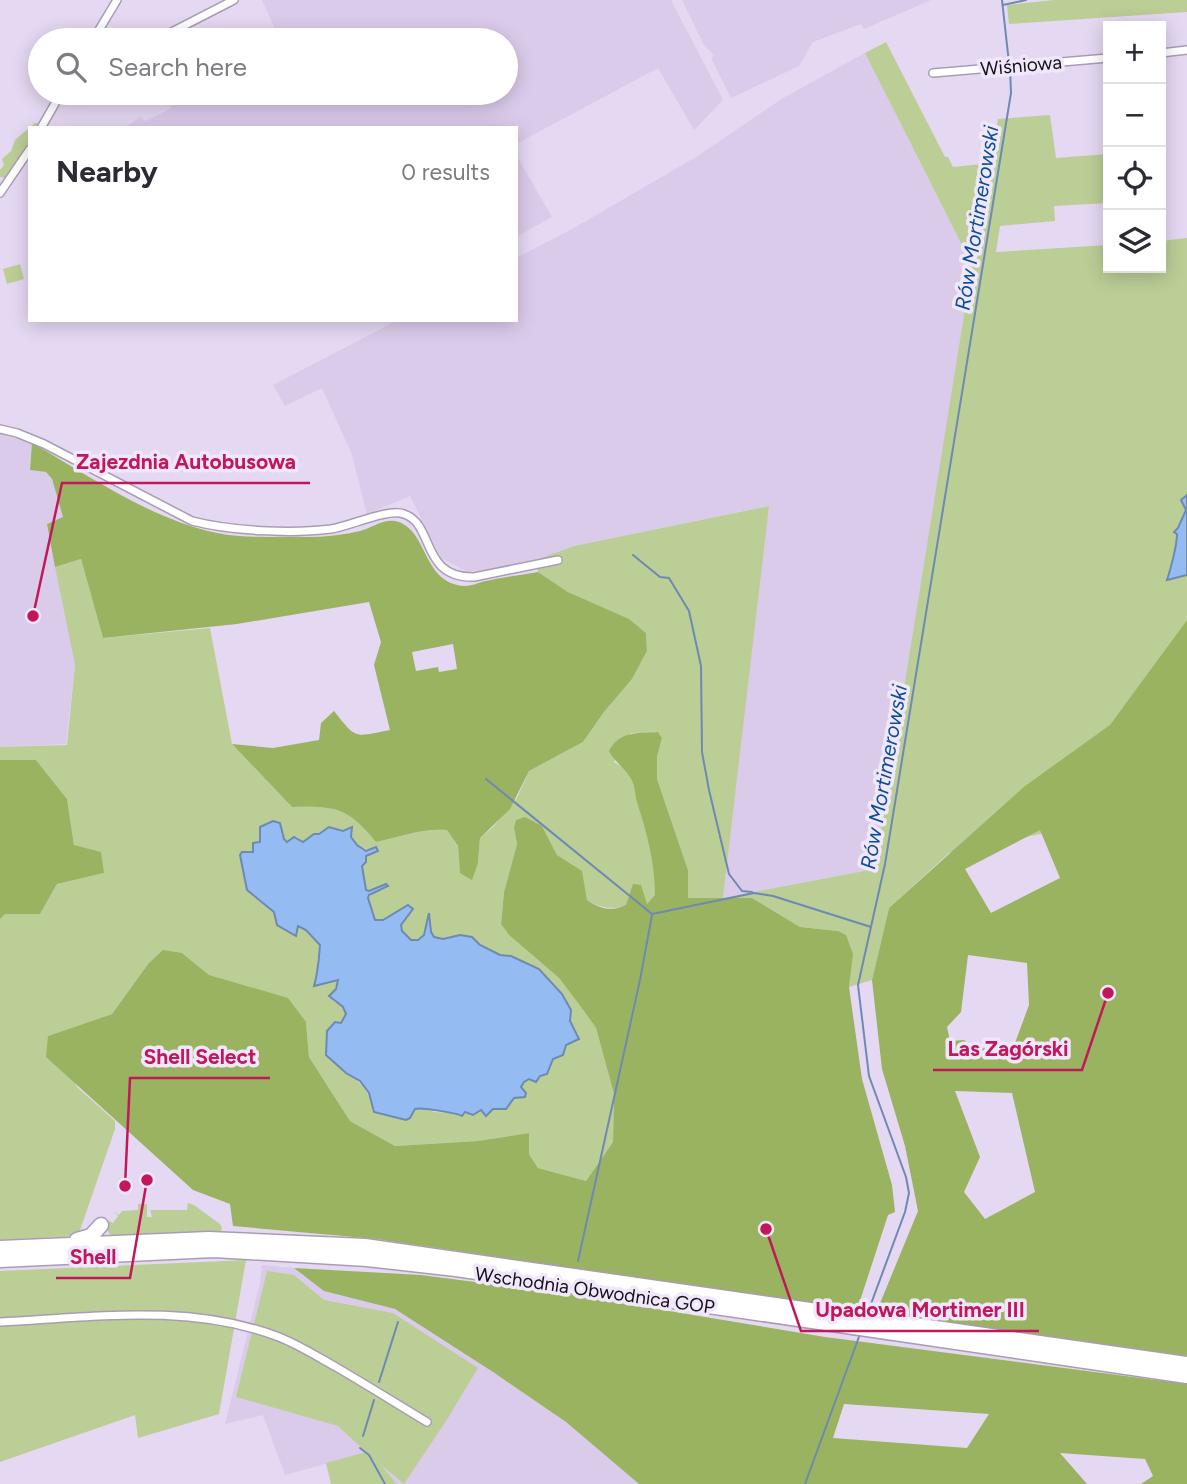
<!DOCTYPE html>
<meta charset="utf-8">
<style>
:root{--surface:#fff;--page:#f7f7f7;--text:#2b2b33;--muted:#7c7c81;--line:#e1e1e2}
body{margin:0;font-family:Figtree,sans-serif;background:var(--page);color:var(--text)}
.controls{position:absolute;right:21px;top:21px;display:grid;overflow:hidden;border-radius:0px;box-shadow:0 4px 18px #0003}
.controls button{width:63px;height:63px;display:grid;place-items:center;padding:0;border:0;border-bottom:2px solid var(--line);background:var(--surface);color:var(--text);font:35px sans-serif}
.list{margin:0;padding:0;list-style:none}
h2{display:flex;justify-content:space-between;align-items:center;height:91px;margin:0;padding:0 28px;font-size:30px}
h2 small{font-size:23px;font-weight:400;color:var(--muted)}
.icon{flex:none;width:38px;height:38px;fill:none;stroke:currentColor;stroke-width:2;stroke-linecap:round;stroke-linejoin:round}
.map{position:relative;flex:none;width:1187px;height:1484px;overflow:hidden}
.search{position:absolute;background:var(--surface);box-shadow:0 4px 18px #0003;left:28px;top:28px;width:490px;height:77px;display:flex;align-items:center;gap:18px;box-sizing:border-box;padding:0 24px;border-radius:38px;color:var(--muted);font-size:26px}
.panel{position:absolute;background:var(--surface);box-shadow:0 4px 18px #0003;left:28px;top:126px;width:490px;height:196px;border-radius:0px}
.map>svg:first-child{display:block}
.built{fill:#dbcbeb}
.green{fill:#bbce96;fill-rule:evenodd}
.forest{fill:#9ab360;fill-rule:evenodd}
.water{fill:#94bcf3;stroke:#6e89b2;stroke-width:2}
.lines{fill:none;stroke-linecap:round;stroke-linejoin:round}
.stream{stroke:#6e89b2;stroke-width:2}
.minor-casing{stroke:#a99db5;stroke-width:10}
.motorway-casing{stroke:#a99db5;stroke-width:17}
.minor{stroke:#fff;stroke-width:7}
.motorway{stroke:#fff;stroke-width:14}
.labels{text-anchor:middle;stroke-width:7;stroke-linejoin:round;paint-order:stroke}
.street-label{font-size:19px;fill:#15111a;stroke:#f1e7fb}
.water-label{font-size:21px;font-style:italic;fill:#0a4d9b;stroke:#f1e7fb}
.leader{fill:none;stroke:#c2185b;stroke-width:2.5}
.callout-dot{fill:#c2185b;stroke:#f1e7fb;stroke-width:2.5}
.callout-label{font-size:21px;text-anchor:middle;font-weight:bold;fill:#c2185b;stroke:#f1e7fb;stroke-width:7;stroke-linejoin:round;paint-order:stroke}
</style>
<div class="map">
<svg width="1187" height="1484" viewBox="0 0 1187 1484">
<rect width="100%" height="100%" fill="#e5d8f2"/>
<path class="built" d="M 262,0 L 671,0 L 723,100 L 694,130 L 658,68 L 516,144 L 516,128 L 123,128 L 141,117 L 145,121 L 170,109 L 176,100 L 191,93 L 506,93 L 506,40 L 276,40 L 279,38 Z
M 682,0 L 931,0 L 864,29 L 861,24 L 813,42 L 799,66 L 731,98 L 711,58 L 714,55 L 704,45 Z
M 865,53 L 972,265 L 876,869 L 723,899 L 768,506 L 574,546 L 536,560 L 496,569 L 468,572 L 441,558 L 410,496 L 367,514 L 351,452 L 322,388 L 285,406 L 273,385 L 398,320 L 516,320 L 516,258 L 574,228 L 696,157 L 783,98 Z
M 516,155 L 552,217 L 516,237 Z
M 0,434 L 32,443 L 30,470 L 46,472 L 52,479 L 63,517 L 47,524 L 75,665 L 66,744 L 0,747 Z
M 262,1265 L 294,1268 L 325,1291 L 395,1309 L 493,1372 L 566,1422 L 639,1484 L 397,1484 L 368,1452 L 285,1475 L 263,1415 L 225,1424 L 260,1283 Z"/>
<path class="green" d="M 1054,0 L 1187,0 L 1187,12 L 1009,24 L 1007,5 Z
M 886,42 L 945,157 L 948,157 L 953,167 L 991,163 L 998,119 L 1050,115 L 1056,158 L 1108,154 L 1108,203 L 1054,206 L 1055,221 L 1000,226 L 996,252 L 1108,245 L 1108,268 L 1161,268 L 1161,241 L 1187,238 L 1187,620 L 1125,706 L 1103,821 L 949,853 L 889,908 L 872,980 L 849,987 L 852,954 L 838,931 L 800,927 L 752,898 L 687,899 L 688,870 L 657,779 L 657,757 L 662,738 L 658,732 L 631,733 L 614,762 L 626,769 L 633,783 L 648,835 L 655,875 L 655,895 L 646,905 C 622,905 609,914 587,900 L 581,871 L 557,855 L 542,826 L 514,828 L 517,844 L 504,892 L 501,923 L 509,935 L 559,978 L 581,1007 L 596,1028 L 614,1094 L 613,1142 L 586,1181 L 538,1168 L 529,1154 L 529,1133 L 478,1141 L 395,1146 L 350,1121 L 309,1057 L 306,1022 L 233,983 L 209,975 L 182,953 L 148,964 L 112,1014 L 48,1036 L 77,1087 L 115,1121 L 115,1129 L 78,1236 L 0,1240 L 0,919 L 4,914 L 40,914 L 57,884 L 104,873 L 74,845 L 67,799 L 36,760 L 0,760 L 0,747 L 67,745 L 75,665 L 55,567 L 81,559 L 103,638 L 210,628 L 232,744 L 292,807 C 336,806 347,807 376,842 C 401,837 422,828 447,830 L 458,846 L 460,873 L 478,863 L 480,838 L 493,827 L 517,798 L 529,771 L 583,742 L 604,712 L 632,679 L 647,651 L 646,633 L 628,619 L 568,592 L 538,572 L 536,560 L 574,546 L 769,506 L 723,898 L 875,869 L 972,265 L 865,53 ZM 280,823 L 284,839 L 287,842 L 297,837 L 303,842 L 329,827 L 353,832 L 351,837 C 359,848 365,850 377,851 L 366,856 L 362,866 L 366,890 L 369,891 L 385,884 L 368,898 L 375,921 C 389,919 399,910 413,909 L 401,925 L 402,931 L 411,940 C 428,939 425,926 430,913 L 431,932 L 433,937 L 443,939 L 460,935 L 472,937 L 480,945 L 500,955 L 511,956 L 539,969 L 562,994 L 571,1010 L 570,1021 L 578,1035 L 553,1059 L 547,1074 L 540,1076 L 538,1080 C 529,1079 525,1079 521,1087 L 527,1095 L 514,1098 L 498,1107 L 478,1110 L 475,1114 L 434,1112 L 422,1107 L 415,1109 L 406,1120 L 374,1112 C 369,1082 346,1073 326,1055 L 330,1026 L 335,1022 L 341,1023 L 346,1014 L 343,1007 L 333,1001 L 333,994 L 338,980 L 328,981 L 318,973 L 317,963 L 320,945 L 306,930 L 298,925 L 296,935 L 284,930 L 274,912 L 254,897 L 247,884 L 240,855 L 243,852 L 253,852 L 256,842 L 260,843 L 259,835 Z
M 35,123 L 39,124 L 38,128 L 30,128 C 30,147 21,166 5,178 L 0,177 L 0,170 L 4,165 L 2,159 L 11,151 L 15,140 Z
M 20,264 L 24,279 L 7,284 L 3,269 Z
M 188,1203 L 194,1205 L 220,1224 L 222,1228 L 221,1232 L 112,1236 L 108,1232 L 107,1220 L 113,1223 L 118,1216 L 114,1211 L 119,1215 L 122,1211 L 138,1210 L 138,1204 L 143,1204 L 144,1207 L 144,1204 L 147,1204 L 147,1217 L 152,1217 L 150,1210 L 187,1210 Z
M 246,1260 L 219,1414 L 138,1438 L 135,1415 L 0,1462 L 0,1271 Z
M 267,1271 L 294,1275 L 324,1300 L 393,1313 L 478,1368 L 448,1418 L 404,1484 L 380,1464 L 397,1484 L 331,1484 L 326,1463 L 366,1452 L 338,1426 L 236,1397 Z"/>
<path class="forest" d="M 32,443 C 90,476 150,519 217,533 C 246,539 278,536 307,537 C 325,537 342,535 360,531 C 372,528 382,519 395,521 C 429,528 421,584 465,586 C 473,586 479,582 486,581 C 503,577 521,575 538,572 L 568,592 L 629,619 L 646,633 L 647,651 L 632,679 L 604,712 L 583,742 L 529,771 L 510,809 L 480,838 L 478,863 L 472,880 L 460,873 L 458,846 L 447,830 C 422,828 400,837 376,842 C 347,807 336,806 292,807 L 232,744 L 273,748 L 319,740 L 321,723 L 334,711 C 357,740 354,737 390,730 L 374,665 L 381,642 L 369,602 L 237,624 L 103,638 L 81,559 L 55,567 L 47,524 L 63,517 L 52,479 L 46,472 L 30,470 ZM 453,644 L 457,669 L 439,672 L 438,667 L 416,671 L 412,652 Z
M 1187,620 L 1187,1356 L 876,1313 L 918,1211 L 905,1146 L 882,1069 L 872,980 L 889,908 L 1025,786 L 1110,725 ZM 1040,830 L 1060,878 L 991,913 L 965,869 ZM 968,955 L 1027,963 L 1029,1005 L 1012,1051 L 974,1047 L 964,1040 L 950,1041 L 947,1027 L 961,1012 ZM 955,1091 L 1012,1093 L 1035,1192 L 985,1219 L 964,1192 L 980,1157 Z
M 658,732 L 662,738 L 657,757 L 657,779 L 688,870 L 688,898 L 752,898 L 800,927 L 838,931 L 846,935 L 853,954 L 849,987 L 862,1079 L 892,1185 L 895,1212 L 888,1215 L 857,1310 L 376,1239 L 233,1226 L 230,1204 L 193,1190 L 46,1057 L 48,1036 L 112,1014 L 148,964 L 163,950 L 182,953 L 209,975 L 288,998 L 306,1022 L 309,1057 L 350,1121 L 395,1146 L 478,1141 L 529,1133 L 529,1154 L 538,1168 L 586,1181 L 613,1142 L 614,1094 L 596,1028 L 581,1007 L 559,978 L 509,935 L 501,924 L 504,892 L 517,844 L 514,828 L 516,820 L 525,817 L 542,826 L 557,855 L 582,871 L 587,900 C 600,909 611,912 626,905 L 633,884 L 641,885 L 647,904 L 655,895 C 655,863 647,833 637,802 C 635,795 635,787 632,781 C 626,768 615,763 609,751 C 619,731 638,733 658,732 Z
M 0,760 L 36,760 L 67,799 L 74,845 L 101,852 L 104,873 L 57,884 L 40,914 L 5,914 L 0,919 Z
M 294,1268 L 421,1275 L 560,1293 L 825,1337 L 1187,1384 L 1187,1484 L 1141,1484 L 1153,1476 L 1145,1459 L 1060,1453 L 1087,1484 L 639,1484 L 566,1422 L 493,1372 L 395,1309 L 324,1291 ZM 844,1404 L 989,1414 L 967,1448 L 833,1438 Z"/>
<path class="water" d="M 1187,495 L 1187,575 L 1167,580 C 1171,568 1177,545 1177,534 L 1174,532 L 1178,528 L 1186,510 L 1181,500 Z
M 273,821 L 280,823 L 284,839 L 287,842 L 294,837 L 303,842 L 314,834 L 319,834 L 329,827 L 343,831 L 352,827 L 351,837 L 357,845 L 366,851 L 376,847 L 378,851 L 366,856 L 366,862 L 362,866 L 366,890 L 369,891 L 386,884 L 388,886 L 369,895 L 368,898 L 375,920 L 383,920 L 408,905 L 413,909 L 401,925 L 402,931 L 411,940 L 418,940 L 424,935 L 429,913 L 431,932 L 434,937 L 443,939 L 460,935 L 472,937 L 480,945 L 500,955 L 511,956 L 539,969 L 562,994 L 571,1010 L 570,1021 L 579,1039 L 566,1045 L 563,1055 L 553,1059 L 547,1074 L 540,1076 L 536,1082 L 529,1079 L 524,1082 L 521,1087 L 526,1093 L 525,1097 L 514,1098 L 506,1109 L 493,1109 L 486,1116 L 481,1110 L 473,1115 L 465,1112 L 462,1116 C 457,1113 420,1107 415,1109 L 410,1118 L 406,1120 L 374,1112 L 369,1093 L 360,1081 L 346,1073 L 326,1055 L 327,1031 L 335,1022 L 341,1023 L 346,1014 L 343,1007 L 329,996 L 336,989 L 338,980 L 314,986 C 318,973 319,958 320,945 L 306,930 L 298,926 L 296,936 L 277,925 L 274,912 L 247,890 L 240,855 L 242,852 L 253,852 L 253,843 L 260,842 L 260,827 Z"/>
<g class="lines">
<path class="stream" d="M 1002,0 L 1009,63
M 1003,5 L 1026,0
M 633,555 L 660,577 L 669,578 L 689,611 L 701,666 L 702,752 L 709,790 L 729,874 L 742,891 L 752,892
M 486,779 L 652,914 L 754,893 L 773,896 L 871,927
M 578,1261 L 640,980 L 652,915
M 868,1312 L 905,1212 L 909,1193 L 906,1177 L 869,1076 L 858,985 L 885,864 L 1011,93 L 1010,68
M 379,1382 L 398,1322
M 363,1436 L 374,1400
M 360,1448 L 369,1455 L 385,1484
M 805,1484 L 860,1334"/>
<g class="minor-casing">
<path id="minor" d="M 93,40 L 117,0
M 156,40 L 234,0
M 1161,53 L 1187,50
M 933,73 L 1108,58
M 41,128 L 61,93
M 0,193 L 30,149
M 0,429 L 17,433 L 44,444 L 192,521 C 231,531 291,534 331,529 C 351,526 388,508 404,514 C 435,524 420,578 474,577 L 558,560
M 0,1322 C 94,1317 190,1303 279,1337 C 299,1345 318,1357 336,1367 C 367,1385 397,1404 427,1422"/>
</g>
<g class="motorway-casing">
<path id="motorway" d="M 77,1240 L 91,1236 L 101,1225
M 0,1248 L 209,1239 L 365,1246 L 1187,1364
M 0,1260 L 214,1250 L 367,1259 L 456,1269 L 1187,1376"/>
</g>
<use href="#minor" class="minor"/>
<use href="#motorway" class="motorway"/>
</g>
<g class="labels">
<g class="street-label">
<text transform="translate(1021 65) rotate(-5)" y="7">Wiśniowa</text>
<text transform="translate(595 1290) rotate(8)" y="7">Wschodnia Obwodnica GOP</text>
</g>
<g class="water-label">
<text transform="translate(977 218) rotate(-81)" y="7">Rów Mortimerowski</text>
<text transform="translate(884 777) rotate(-80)" y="7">Rów Mortimerowski</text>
</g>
</g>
<path class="leader" d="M33 616L62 483H310M1108 993L1082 1070H933M125 1186L130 1078H270M147 1180L130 1278H56M766 1229L801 1331H1039"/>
<g class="callout-dot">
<circle cx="33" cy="616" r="7"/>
<circle cx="1108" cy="993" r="7"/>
<circle cx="125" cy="1186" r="7"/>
<circle cx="147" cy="1180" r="7"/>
<circle cx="766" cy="1229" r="7"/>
</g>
<g class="callout-label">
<text x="186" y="469">Zajezdnia Autobusowa</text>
<text x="1008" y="1056">Las Zagórski</text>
<text x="200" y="1064">Shell Select</text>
<text x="93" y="1264">Shell</text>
<text x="920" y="1317">Upadowa Mortimer III</text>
</g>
</svg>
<div class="controls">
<button>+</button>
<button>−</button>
<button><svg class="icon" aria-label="locate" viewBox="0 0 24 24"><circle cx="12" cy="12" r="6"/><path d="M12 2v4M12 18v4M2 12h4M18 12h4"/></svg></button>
<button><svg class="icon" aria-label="layers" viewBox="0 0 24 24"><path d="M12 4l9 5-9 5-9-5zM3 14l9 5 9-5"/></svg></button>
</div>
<div class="search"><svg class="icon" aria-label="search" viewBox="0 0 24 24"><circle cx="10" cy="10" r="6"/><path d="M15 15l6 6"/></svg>Search here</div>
<section class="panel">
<h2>Nearby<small>0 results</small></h2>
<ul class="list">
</ul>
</section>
</div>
